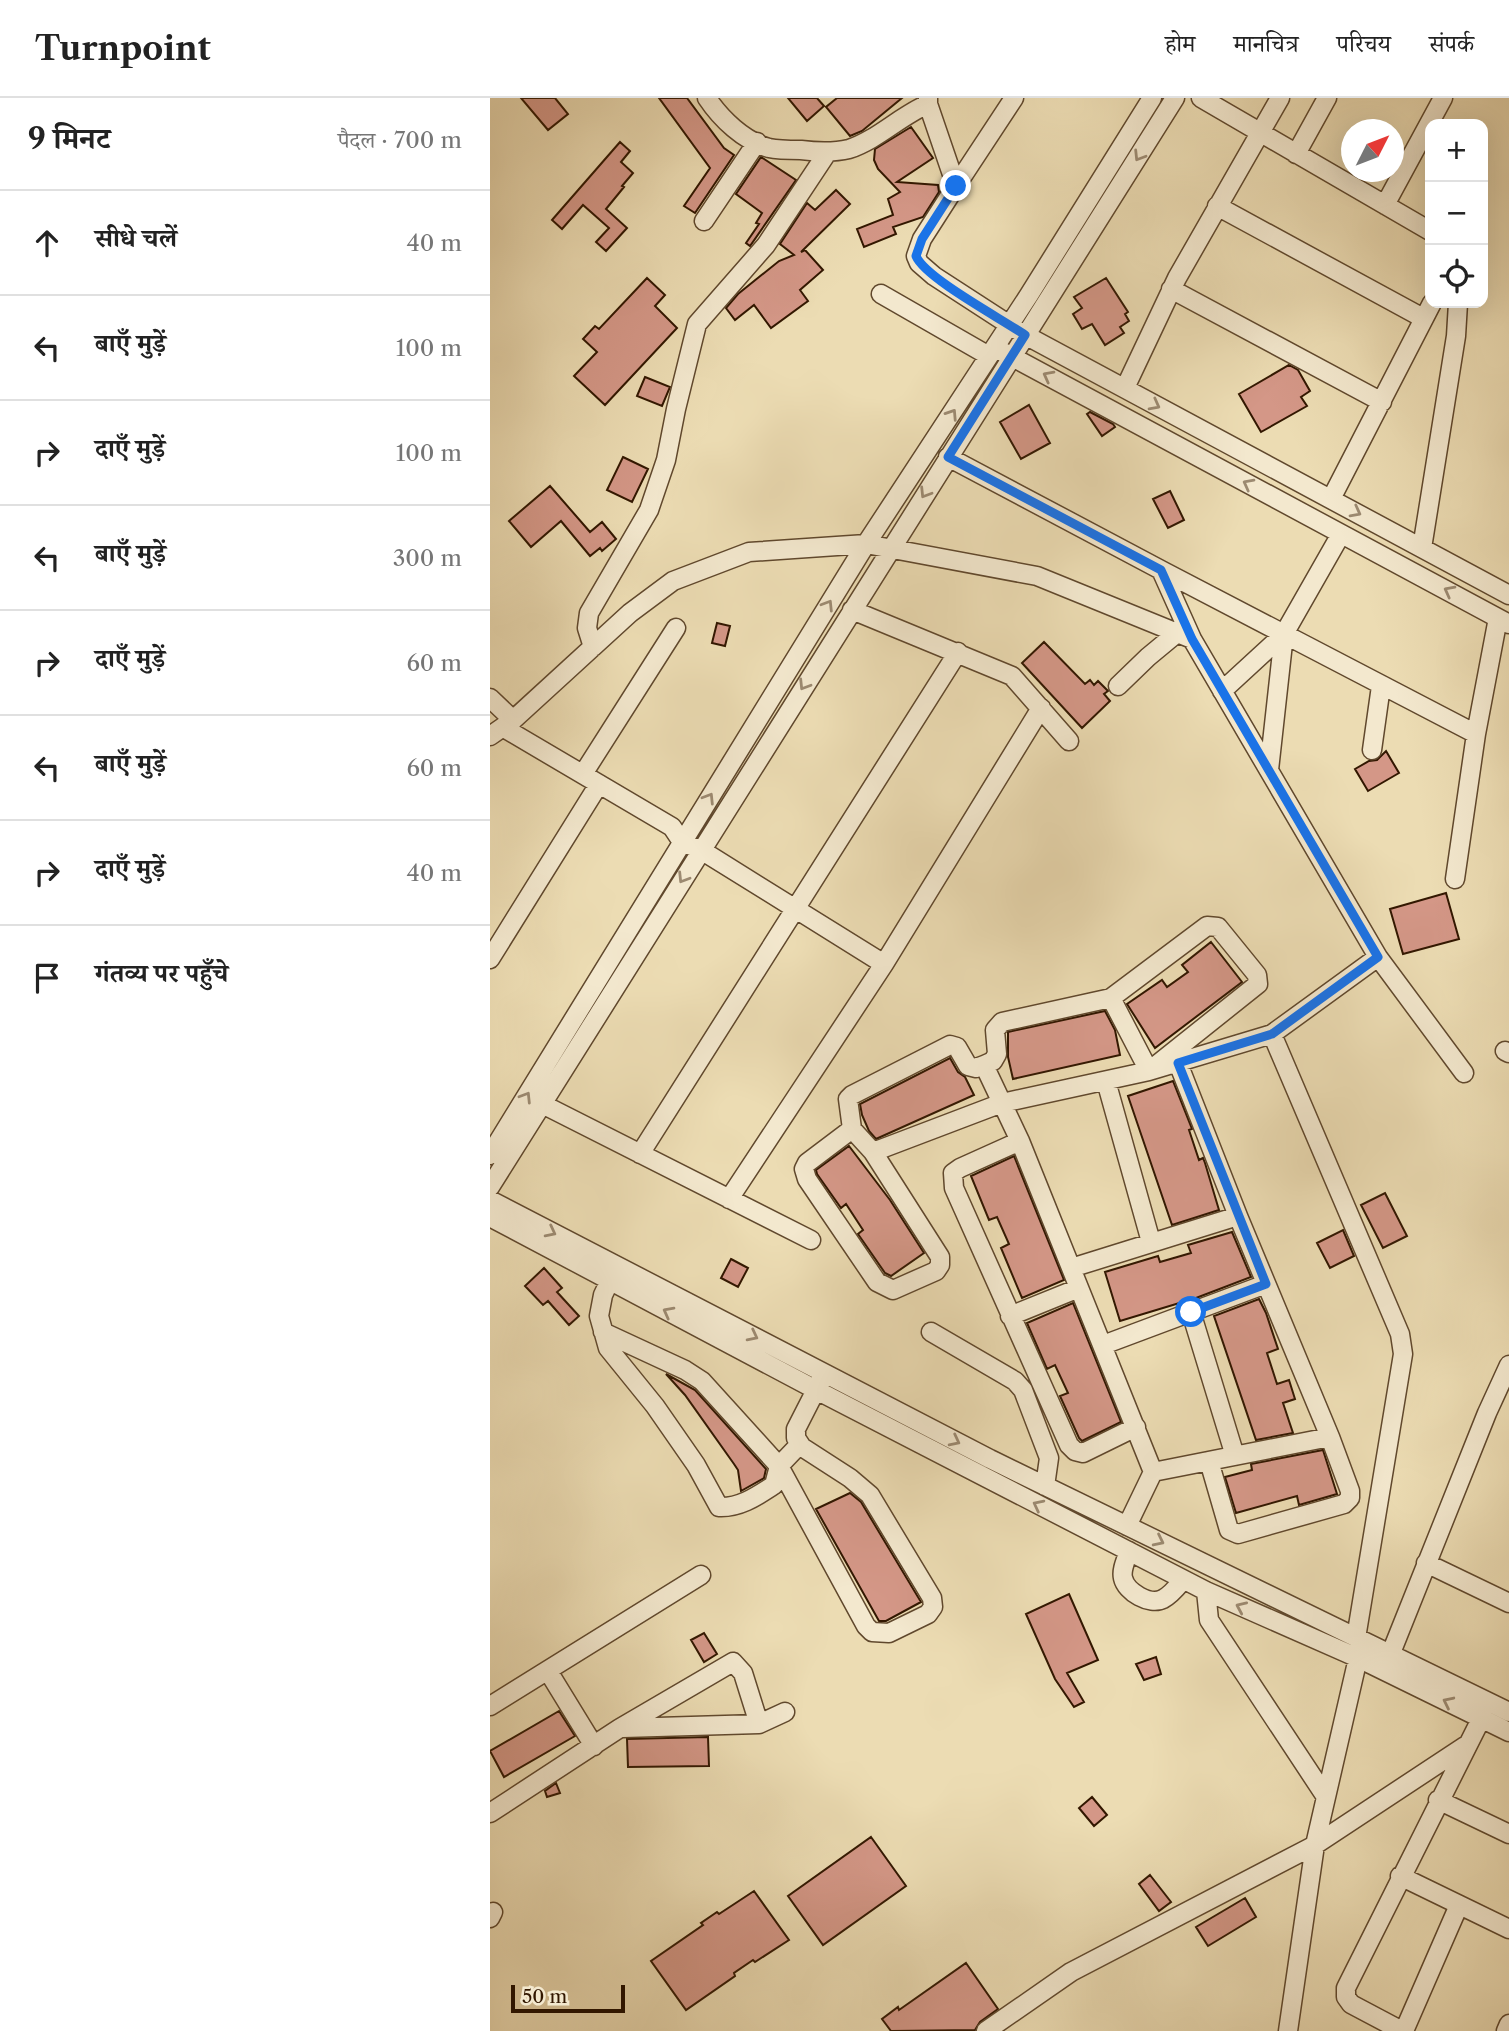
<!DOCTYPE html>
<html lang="hi">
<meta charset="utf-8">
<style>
:root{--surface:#fff;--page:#f6f6f6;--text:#222;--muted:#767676;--line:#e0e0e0}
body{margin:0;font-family:"Libre Caslon Text","Noto Serif Devanagari",serif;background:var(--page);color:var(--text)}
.controls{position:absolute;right:21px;top:21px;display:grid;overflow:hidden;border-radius:14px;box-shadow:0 7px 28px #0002}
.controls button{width:63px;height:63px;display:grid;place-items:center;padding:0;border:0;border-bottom:2px solid var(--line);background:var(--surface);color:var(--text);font:35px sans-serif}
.compass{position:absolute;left:851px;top:21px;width:63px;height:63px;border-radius:50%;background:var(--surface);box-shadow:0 7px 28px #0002;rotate:48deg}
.scale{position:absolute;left:21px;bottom:18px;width:114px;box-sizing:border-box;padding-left:7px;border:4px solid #321700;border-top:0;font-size:19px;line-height:24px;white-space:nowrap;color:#321700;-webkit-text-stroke:5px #f3e8ce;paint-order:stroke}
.stop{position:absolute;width:21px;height:21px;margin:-16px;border:5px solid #1a73e8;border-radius:50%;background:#fff}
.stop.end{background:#1a73e8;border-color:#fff;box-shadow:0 2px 7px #0008}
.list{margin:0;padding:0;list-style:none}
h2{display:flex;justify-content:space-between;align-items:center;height:91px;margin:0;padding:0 28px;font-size:30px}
h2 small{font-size:23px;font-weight:400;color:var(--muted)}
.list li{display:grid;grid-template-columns:46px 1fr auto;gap:21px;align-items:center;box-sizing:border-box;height:105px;padding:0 28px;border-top:2px solid var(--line)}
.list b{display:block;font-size:26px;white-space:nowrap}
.list em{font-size:23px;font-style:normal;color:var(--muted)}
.icon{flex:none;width:38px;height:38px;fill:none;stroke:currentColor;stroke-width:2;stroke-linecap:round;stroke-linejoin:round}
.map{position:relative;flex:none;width:1019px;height:1933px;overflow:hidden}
header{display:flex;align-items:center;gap:42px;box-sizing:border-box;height:98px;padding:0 35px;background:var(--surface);border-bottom:2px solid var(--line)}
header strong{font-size:33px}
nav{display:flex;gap:38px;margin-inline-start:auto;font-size:24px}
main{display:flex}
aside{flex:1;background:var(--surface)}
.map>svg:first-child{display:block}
.building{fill:#d49787;stroke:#321700;stroke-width:2}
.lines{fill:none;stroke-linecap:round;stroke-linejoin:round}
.minor-casing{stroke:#60482d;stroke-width:21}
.minor{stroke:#f3e8ce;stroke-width:18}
.oneway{stroke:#9c8a71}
.route{stroke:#1a73e8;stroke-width:9}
</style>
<header>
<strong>Turnpoint</strong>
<nav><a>होम</a><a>मानचित्र</a><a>परिचय</a><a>संपर्क</a></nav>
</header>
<main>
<aside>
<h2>9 मिनट<small>पैदल · 700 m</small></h2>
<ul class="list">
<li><svg class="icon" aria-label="ahead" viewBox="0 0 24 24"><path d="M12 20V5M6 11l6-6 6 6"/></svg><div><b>सीधे चलें</b></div><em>40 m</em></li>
<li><svg class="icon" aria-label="left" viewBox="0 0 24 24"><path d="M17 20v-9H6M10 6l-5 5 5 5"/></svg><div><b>बाएँ मुड़ें</b></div><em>100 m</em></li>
<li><svg class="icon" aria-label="right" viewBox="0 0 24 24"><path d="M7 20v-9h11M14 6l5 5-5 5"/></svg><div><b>दाएँ मुड़ें</b></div><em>100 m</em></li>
<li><svg class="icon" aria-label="left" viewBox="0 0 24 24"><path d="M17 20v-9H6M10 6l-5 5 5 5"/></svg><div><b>बाएँ मुड़ें</b></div><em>300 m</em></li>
<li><svg class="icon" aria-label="right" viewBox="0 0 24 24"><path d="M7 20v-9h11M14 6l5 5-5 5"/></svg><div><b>दाएँ मुड़ें</b></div><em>60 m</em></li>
<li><svg class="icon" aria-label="left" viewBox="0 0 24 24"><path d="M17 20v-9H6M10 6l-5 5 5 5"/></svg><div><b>बाएँ मुड़ें</b></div><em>60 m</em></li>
<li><svg class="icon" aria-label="right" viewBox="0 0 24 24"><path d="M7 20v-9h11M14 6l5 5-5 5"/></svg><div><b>दाएँ मुड़ें</b></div><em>40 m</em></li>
<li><svg class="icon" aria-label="arrive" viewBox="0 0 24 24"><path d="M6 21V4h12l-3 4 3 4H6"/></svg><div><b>गंतव्य पर पहुँचे</b></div></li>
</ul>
</aside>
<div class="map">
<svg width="1019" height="1933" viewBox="0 0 1019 1933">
<rect width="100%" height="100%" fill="#ecdcb3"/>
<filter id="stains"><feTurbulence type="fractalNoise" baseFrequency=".00286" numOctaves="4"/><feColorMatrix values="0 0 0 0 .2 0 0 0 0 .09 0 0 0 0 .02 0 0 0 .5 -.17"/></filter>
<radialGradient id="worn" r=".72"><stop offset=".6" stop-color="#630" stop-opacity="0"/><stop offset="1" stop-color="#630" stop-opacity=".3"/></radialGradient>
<path class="building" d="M 31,0 L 65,0 L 78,16 L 58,32 Z
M 169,0 L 197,0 L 234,50 L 244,57 L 205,115 L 194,108 L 220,70 Z
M 298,0 L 327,0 L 334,8 L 317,23 Z
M 347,0 L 412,0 L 372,33 L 360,38 L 336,9 Z
M 421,29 L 443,60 L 407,84 L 448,87 L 449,94 L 433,119 L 403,129 L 406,136 L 374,149 L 367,131 L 403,117 L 398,101 L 410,94 L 388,71 L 384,62 L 385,51 Z
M 130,44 L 140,53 L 131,64 L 143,75 L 132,88 L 134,89 L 116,111 L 137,130 L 116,153 L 106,144 L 119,130 L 93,107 L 72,131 L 62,122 Z
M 271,59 L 306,82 L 260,148 L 256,145 L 269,126 L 266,125 L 272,115 L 246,96 Z
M 346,92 L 360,106 L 311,154 L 315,152 L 333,172 L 310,192 L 318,203 L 281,230 L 264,207 L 245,222 L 236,210 L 248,196 L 289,163 L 304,157 L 290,146 L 317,105 L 325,112 Z
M 157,180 L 175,197 L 165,208 L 187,230 L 115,307 L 84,278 L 107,254 L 93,241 L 105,228 L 109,231 Z
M 616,180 L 638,214 L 635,216 L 639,223 L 630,229 L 634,235 L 615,247 L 602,226 L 592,231 L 583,216 L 592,210 L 584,199 Z
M 799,267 L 808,272 L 820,293 L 811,299 L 817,308 L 771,334 L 749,296 Z
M 155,279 L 180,289 L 172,308 L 147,298 Z
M 539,307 L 560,345 L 531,361 L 510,324 Z
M 600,314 L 623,326 L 625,329 L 612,338 L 597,316 Z
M 133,359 L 158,371 L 142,404 L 117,392 Z
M 60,388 L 100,434 L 112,424 L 126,441 L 112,453 L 110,450 L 100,458 L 71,423 L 41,449 L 19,423 Z
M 680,393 L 694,422 L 678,430 L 663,401 Z
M 227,525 L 240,528 L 235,548 L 222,545 Z
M 554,544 L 595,586 L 600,582 L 604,587 L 608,583 L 618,593 L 614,596 L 620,603 L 592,630 L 532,565 Z
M 896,653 L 909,675 L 878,693 L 865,671 L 879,663 L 887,662 Z
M 956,795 L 969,841 L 913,856 L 900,811 Z
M 721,844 L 752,884 L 665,950 L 637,906 L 672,882 L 677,889 L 698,874 L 692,867 Z
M 615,913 L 625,932 L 630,957 L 523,981 L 518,959 L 518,934 Z
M 460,960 L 468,974 L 475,979 L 484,997 L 386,1041 L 379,1033 L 372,1017 L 370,1006 Z
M 683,983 L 702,1031 L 699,1032 L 709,1062 L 713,1060 L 715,1065 L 729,1112 L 682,1127 L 638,998 Z
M 359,1048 L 400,1102 L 434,1155 L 401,1178 L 395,1175 L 368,1136 L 373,1132 L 356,1106 L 351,1110 L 327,1076 L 326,1072 Z
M 524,1058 L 574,1182 L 532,1200 L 511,1150 L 519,1146 L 507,1119 L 499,1122 L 481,1078 Z
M 895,1095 L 917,1138 L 893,1150 L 871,1107 Z
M 853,1132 L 864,1158 L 840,1170 L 827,1145 Z
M 742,1134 L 761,1179 L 706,1200 L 630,1223 L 615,1174 L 668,1158 L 670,1164 L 701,1155 L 698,1147 Z
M 241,1161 L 258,1170 L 248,1189 L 231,1180 Z
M 54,1170 L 72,1190 L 67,1194 L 89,1218 L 79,1227 L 58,1203 L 53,1207 L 35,1188 Z
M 769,1201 L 776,1215 L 788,1251 L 777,1255 L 787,1286 L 799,1282 L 805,1301 L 793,1305 L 803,1335 L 766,1342 L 724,1218 Z
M 583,1205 L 631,1324 L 592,1343 L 589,1340 L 570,1298 L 578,1295 L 565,1267 L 557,1271 L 537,1225 Z
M 176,1276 L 205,1292 L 276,1371 L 274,1380 L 251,1393 L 248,1372 L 244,1366 L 195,1297 Z
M 833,1352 L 847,1396 L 809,1407 L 807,1398 L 746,1415 L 735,1379 L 762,1372 L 761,1366 Z
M 360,1395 L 371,1404 L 431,1504 L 396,1523 L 389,1523 L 326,1411 Z
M 579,1496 L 608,1562 L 577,1575 L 594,1604 L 584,1609 L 565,1581 L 536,1516 Z
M 214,1535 L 227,1556 L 214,1564 L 201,1542 Z
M 666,1559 L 671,1576 L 654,1582 L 646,1566 Z
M 69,1613 L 85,1638 L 14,1679 L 0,1653 Z
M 218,1639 L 219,1668 L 138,1669 L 137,1641 Z
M 66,1685 L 70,1695 L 57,1699 L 55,1693 Z
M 602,1699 L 617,1717 L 604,1728 L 589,1710 Z
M 381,1739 L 416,1788 L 333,1847 L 298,1798 Z
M 660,1777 L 681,1804 L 669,1813 L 649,1786 Z
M 264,1793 L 299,1842 L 265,1864 L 263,1862 L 244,1875 L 245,1878 L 196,1912 L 161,1863 L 213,1827 L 211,1825 L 227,1814 L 229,1816 Z
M 755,1800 L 766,1819 L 718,1848 L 706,1829 Z
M 476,1865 L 508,1911 L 490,1924 L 485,1932 L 401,1933 L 392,1921 L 408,1909 L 409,1912 Z"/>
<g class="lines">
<g class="minor-casing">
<path id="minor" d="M 217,0 C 231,21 254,43 279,50 C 288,52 301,52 311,52 C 327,54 342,55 359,51 C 387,42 410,18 438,6
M 438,0 L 438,6 L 466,88 L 432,141 L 426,158 L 429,165 L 444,178 L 535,237 L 1019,497
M 711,0 L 940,133
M 806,56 L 837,0
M 466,88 L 524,0
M 895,107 L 953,0
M 727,108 L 933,220
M 214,123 L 267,44
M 681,191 L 892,304
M 391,196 L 499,258
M 513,254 L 1019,526
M 635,290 L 687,180 L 790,0
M 458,359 L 671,472 L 702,541 L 888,859 L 974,975
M 841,401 L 942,205
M 932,450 L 966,238 L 968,205
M 671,472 L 986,636
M 362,512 L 522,578 L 579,643
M 103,549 L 97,530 L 99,515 L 159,412 L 176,362 L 186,311 L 207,226 L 276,147 L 337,55
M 628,588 L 658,559 L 687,535
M 732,593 L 794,536
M 0,600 L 23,622
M 14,630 L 182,729 L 192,744 L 211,752 L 394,866
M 0,638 L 23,622 L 140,515 L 183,483 L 259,454 L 376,446 L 547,478 L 702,541
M 882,652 L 891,588
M 779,672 L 794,536 L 851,436
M 93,676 L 186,530
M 965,781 L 986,636 L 1008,520
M 717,828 L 728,829 L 767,877 L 768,886 L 659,973 L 621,900 Z
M 0,861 L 109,686
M 621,900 L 512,924 L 505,932 L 507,956 L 503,963 L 494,967 L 530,1043 L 663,1374
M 782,936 L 910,1236 L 913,1256 L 866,1540
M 1015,953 L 1019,955
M 688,965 L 748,1118 L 840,1339 L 860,1393 L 860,1400 L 854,1406 L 748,1436 L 739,1432 L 719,1363
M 616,983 L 661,1144
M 52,1006 L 321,1142
M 362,1031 L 317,1065 L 314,1071 L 317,1081 L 387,1184 L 403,1192 L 446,1173 L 450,1167 L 450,1159 L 383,1054 L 362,1031 L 358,1001 L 362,997 L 460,947 L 467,949 L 478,968 L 486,970 L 494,967
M 530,1043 L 470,1070 L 463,1075 L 464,1090 L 579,1347 L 585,1353 L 593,1355 L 646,1329
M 383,1054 L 512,1005 L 659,973 L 782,936 L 888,859
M 150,1056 L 468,554
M 0,1057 L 376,446 L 539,197 L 662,0
M 0,1089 L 685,0
M 239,1101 L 394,866 L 551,610
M 0,1102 L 500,1361 L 1019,1614
M 0,1119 L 332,1295 L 716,1493 L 868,1560 L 1019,1634
M 581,1170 L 748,1118
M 124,1174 L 113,1197 L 109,1218 L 118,1250 L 165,1308 L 206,1367 L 229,1409 C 250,1410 267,1398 284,1387 L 289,1368 L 310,1346
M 701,1214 L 745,1358
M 520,1218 L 589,1190
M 113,1234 L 195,1272 L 212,1283 L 289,1368 L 376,1528 L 382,1534 L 399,1535 L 438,1516 L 443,1509 L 442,1500 L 380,1397 L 360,1380 L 312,1349 L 306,1340 L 306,1331 L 331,1282
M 441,1234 L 525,1283 L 533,1292 L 559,1360 L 555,1388
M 613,1247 L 776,1186
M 637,1428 L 663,1374 L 840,1339
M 639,1453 C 636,1462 631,1472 633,1480 C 636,1494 660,1508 673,1501 C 681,1497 688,1488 693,1482
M 936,1465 L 1019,1505
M 716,1493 L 719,1522 L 836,1699
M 897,1565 L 997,1315 L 1019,1267
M 58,1573 L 104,1648
M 0,1608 L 211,1477
M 133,1630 L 269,1626 L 295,1614
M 948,1702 L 1019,1736
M 0,1715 L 130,1630 L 243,1564 L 253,1575 L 269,1626
M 910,1778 L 1019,1831
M 0,1820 L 3,1814
M 496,1933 L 581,1874 L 825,1747 L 975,1648
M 798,1933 L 825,1747 L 868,1560
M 912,1933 L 861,1906 L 856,1899 L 856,1890 L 991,1621
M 914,1933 L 969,1807
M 1016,1933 L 1019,1926"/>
</g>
<use href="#minor" class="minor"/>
</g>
<defs><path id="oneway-chevron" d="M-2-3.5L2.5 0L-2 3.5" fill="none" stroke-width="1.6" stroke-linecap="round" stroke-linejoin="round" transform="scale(1.75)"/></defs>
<g class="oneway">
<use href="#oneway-chevron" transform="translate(649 58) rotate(122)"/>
<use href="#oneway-chevron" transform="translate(558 278) rotate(-152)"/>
<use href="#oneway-chevron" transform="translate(665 307) rotate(28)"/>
<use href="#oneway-chevron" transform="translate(462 316) rotate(-57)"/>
<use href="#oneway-chevron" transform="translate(758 386) rotate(-152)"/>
<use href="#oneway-chevron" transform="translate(435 395) rotate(122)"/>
<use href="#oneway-chevron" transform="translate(866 414) rotate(28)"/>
<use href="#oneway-chevron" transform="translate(959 493) rotate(-152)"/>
<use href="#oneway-chevron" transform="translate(338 507) rotate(-58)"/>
<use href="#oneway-chevron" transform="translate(314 587) rotate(122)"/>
<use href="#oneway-chevron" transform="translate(219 700) rotate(-58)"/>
<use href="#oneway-chevron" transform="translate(193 780) rotate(122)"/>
<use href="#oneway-chevron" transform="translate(36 999) rotate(-58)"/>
<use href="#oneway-chevron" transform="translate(61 1134) rotate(27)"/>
<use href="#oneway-chevron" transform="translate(178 1214) rotate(-152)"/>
<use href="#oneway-chevron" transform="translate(263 1238) rotate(27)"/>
<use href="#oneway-chevron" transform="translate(465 1343) rotate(27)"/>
<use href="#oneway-chevron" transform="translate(548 1407) rotate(-153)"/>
<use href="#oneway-chevron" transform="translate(669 1443) rotate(26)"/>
<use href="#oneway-chevron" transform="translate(751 1509) rotate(-156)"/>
<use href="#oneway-chevron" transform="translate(958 1604) rotate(-154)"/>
</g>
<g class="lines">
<path class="route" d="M 466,88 L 432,141 L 426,158 C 435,180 512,221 535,237 L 458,359 L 671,472 L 702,541 L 888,859 L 782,936 L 688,965 L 776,1186 L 701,1214"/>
</g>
<rect width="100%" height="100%" filter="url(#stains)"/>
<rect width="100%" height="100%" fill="url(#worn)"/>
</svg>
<div class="controls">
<button>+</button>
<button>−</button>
<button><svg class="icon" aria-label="locate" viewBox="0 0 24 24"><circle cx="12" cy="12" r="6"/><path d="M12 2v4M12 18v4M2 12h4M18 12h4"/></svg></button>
</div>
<svg class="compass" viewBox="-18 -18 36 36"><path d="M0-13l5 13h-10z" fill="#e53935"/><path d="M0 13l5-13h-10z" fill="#767676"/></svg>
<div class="scale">50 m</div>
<div class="stop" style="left:701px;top:1214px"></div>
<div class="stop end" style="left:466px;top:88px"></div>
</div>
</main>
